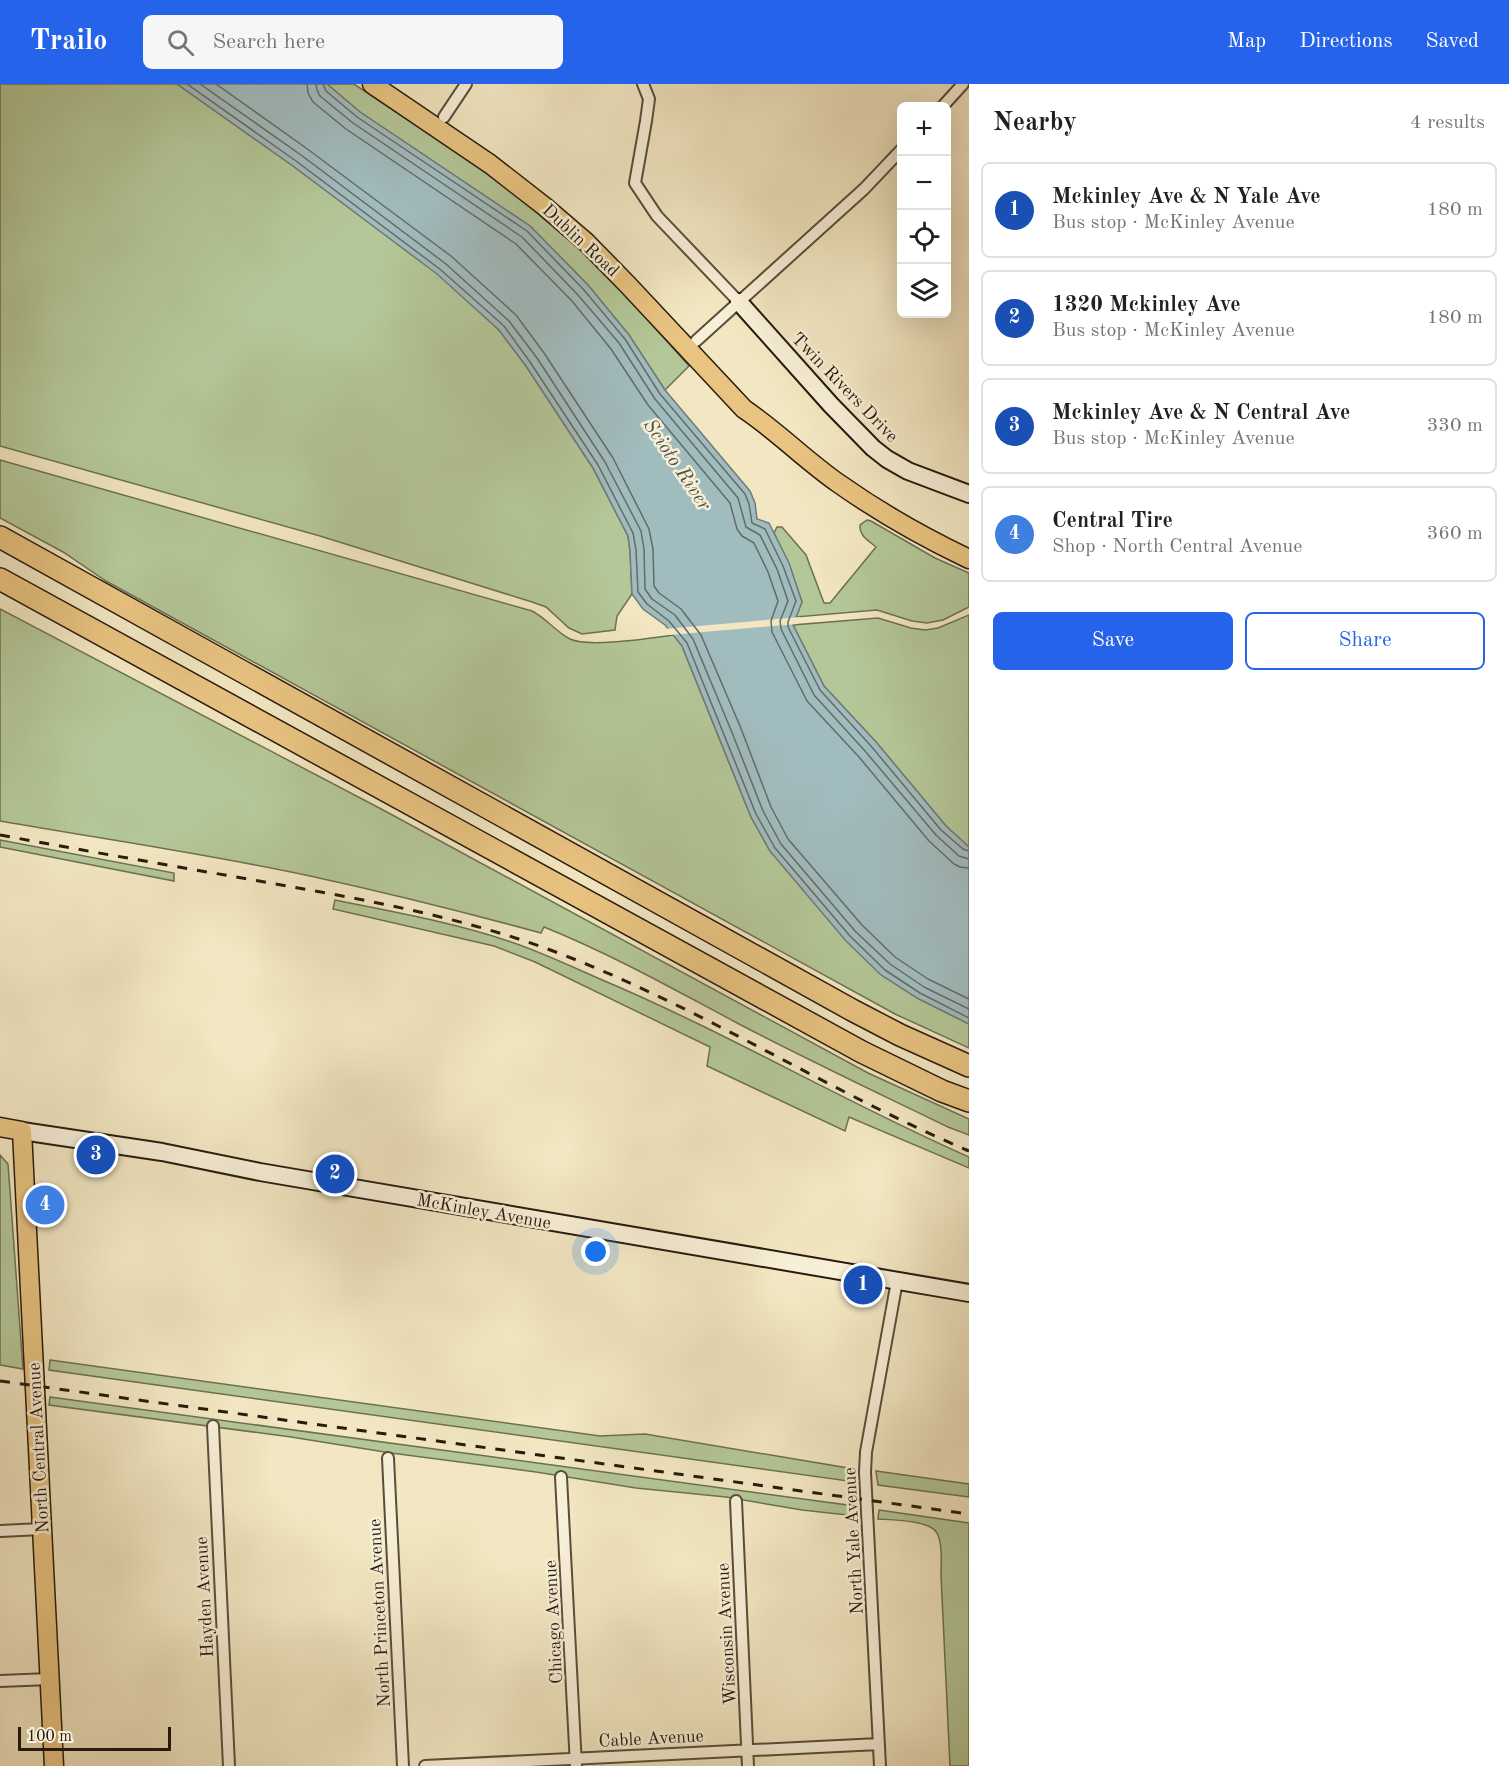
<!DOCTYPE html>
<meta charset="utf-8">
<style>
:root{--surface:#fff;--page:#f6f6f6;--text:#202124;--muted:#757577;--line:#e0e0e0;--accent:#2563eb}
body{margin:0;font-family:"Old Standard TT",serif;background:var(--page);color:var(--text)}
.controls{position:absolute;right:18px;top:18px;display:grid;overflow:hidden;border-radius:9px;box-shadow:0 6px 24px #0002}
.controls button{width:54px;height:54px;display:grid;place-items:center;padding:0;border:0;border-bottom:2px solid var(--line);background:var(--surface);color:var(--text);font:30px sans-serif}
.scale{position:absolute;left:18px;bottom:15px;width:153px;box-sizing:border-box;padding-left:6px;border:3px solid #281a0d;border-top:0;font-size:16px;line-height:21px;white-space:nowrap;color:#281a0d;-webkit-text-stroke:4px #f7efd7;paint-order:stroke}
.you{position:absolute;left:596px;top:1168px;width:21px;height:21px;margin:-15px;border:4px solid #fff;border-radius:50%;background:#1a73e8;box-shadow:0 0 0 9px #1a73e833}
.badge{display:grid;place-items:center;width:39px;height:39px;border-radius:50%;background:var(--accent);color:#fff;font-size:20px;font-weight:700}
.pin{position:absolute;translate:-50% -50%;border:3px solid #fff;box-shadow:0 2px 6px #0006}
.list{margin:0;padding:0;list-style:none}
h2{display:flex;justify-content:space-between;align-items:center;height:78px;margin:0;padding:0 24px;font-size:26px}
h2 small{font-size:20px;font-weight:400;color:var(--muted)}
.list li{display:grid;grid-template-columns:39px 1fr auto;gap:18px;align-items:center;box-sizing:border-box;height:96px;margin:0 12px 12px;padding:0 12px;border:2px solid var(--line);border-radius:9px}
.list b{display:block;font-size:22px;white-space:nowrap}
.list p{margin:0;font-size:20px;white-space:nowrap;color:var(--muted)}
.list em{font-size:20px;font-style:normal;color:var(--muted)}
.actions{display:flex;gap:12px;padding:18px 24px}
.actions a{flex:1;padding:14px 0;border:2px solid var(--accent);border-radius:9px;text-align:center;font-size:21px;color:var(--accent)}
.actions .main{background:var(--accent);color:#fff}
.icon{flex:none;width:33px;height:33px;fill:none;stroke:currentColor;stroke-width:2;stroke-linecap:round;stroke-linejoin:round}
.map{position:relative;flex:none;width:969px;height:1682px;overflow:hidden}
header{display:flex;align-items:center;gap:36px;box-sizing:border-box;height:84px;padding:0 30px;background:var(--accent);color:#fff}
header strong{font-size:28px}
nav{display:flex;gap:33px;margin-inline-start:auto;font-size:21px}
.search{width:420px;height:54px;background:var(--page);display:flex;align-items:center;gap:15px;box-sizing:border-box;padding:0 21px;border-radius:9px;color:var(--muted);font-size:22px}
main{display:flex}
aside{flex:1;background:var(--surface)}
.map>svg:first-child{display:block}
.green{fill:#b4c798;stroke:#6e7052;stroke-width:1.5}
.water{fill:#a1bcbf;stroke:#717b78;stroke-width:1.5}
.pier{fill:#f2e7c2}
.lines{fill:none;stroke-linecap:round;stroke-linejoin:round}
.shore{stroke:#646b66;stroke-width:1.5}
.street-casing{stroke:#5a4d3a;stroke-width:14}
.secondary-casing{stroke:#281a0d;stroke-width:20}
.primary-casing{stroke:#281a0d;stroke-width:21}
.highway-casing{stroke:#281a0d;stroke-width:24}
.street{stroke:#f7efd7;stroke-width:10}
.secondary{stroke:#f7efd7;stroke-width:16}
.primary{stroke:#e9c481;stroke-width:18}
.highway{stroke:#e9c481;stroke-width:21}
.rail{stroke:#281a0d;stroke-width:3;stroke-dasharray:10 10;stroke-linecap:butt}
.labels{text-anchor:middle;stroke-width:5;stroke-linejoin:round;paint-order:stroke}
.street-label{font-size:18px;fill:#281a0d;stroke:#f7efd7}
.water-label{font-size:20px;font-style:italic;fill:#52534b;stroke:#f7efd7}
</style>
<header>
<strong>Trailo</strong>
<div class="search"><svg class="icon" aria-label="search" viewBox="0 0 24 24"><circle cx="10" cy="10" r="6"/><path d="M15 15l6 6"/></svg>Search here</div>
<nav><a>Map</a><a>Directions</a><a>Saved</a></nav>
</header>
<main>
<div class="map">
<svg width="969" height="1682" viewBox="0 0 969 1682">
<rect width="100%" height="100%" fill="#f2e7c2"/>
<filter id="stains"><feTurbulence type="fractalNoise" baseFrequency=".00333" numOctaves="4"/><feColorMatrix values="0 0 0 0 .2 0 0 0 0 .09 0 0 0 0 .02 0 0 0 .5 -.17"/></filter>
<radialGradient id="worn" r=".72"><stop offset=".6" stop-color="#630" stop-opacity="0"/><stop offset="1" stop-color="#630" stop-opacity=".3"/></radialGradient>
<path class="green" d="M 0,0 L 177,0 L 293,82 L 438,190 L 499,246 L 526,282 L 593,384 L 628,452 L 630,467 L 632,510 L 617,532 L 615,546 L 582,550 L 569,544 L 546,523 L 532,518 L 320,452 L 0,362 Z
M 327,0 L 354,0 L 481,84 L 554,139 L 590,171 L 689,282 L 665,306 L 629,251 L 588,201 L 530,142 L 360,28 Z
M 0,376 L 532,527 C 546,534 556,548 570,555 C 589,564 650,554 674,551 L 682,562 L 751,733 L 770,767 L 917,914 L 969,940 L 969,964 L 895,930 L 106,497 L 63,468 L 0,434 Z
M 867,436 L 871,437 L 935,474 L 969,489 L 969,523 L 943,536 L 927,539 L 912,537 L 877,526 L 796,533 L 802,518 L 789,480 L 774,449 L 777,443 L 782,443 L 806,471 L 824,519 L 830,519 L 876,463 C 868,456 859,452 860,441 Z
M 0,525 L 385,727 L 868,989 L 969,1035 L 969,1051 L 948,1043 C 878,1009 808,976 739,940 C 675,906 611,870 544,843 L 541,849 C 464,828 388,809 310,792 C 208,770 103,755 0,737 Z
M 969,531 L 969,763 L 946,742 L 876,658 L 824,602 L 793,541 L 878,534 L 911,544 L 925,546 L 938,544 Z
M 0,756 L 174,789 L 174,797 L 0,763 Z
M 335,816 C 393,828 452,838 508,857 C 539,867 570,882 600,895 C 726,948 844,1018 969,1073 L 969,1084 L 849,1033 L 845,1047 L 707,982 L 710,963 L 535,878 L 494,862 L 333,825 Z
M 0,1071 L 8,1080 L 23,1285 L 0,1281 Z
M 50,1276 L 600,1352 L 645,1350 L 854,1385 L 855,1398 L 49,1286 Z
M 50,1313 L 855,1422 L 856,1432 L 802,1426 L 726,1413 L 636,1404 L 536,1388 L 391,1369 L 291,1353 L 49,1321 Z
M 876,1387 L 969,1400 L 969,1413 L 878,1401 Z
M 879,1426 L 969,1439 L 969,1682 L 950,1682 L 941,1491 C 941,1478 943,1461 937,1449 C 930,1436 892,1436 878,1435 Z"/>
<path class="water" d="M 177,0 L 327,0 L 360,28 L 530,142 L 588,201 L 629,251 L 665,306 L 750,407 L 755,419 L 757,435 L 769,439 L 789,479 L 802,518 L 793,541 L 824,602 L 876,658 L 946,742 L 969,763 L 969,940 L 917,914 L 881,891 L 846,857 L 770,767 L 751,733 L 682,562 L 665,541 L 643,525 L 632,510 L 630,467 L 628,452 L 593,384 L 526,282 L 499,246 L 437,190 L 293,82 Z"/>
<path class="pier" d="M 800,533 L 797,540 L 669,551 L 664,545 Z"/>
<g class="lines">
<path class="shore" d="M 187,0 L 296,77 L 441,186 L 504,242 L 530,278 L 598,381 L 633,449 L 636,466 L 638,508 L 647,520 L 669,537 L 687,559 L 756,730 L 775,764 L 850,852 L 885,886 L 920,909 L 969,934
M 200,0 L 301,71 L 446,180 L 509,237 L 537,274 L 605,378 L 641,447 L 644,465 L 645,505 L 652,515 L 675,531 L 693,555 L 731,646 L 763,727 L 781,760 L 855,847 L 890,880 L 924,903 L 969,925
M 216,0 L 306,64 L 451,172 L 516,231 L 544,269 L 613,374 L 649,445 L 653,465 L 654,502 L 659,509 L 681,525 L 701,551 L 740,642 L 771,723 L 788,755 L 862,841 L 895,873 L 928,895 L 969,915
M 307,0 L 308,9 L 313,18 L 346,45 L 516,160 L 572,217 L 611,265 L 648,321 L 730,419 L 737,445 L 742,452 L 754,459 L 768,488 L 778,517 L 771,537 L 772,548 L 807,617 L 859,673 L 929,757 L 954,780 L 960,783 L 969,784
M 316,0 L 317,6 L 320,12 L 353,39 L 522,153 L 578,211 L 619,259 L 655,315 L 738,414 L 746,443 L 760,451 L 777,485 L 788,517 L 780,537 L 781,545 L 814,611 L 865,667 L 936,751 L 959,772 L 969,775
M 323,0 L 326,7 L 357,33 L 527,147 L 584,206 L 625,255 L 660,310 L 745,410 L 749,420 L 752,439 L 765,445 L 783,482 L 796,517 L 788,538 L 788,543 L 820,606 L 871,662 L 941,746 L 963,765 L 969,767"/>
<g class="street-casing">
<path id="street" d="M 643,0 L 649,15 L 646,37 L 635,99 L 657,132 L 739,218 L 696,257
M 943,22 L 963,0
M 444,33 L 466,0
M 739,218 L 864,105 L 902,65
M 213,1342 L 229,1682
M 388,1374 L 403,1682
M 561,1393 L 576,1682
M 736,1417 L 748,1682
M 0,1447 L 42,1445
M 0,1597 L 50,1595
M 425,1682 L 879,1660
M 880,1682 L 865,1388 L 866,1368 L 897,1197"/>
</g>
<g class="secondary-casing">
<path id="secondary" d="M 739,218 L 831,321 L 873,364 L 887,375 L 908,387 L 969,410
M 22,1047 L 162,1068 L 260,1088 L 969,1209"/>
</g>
<g class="primary-casing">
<path id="primary" d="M 372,0 L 490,80 L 544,122 L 586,158 L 628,201 L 744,325 C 777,347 805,376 838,399 C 879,428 923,453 969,475
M 0,1043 L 22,1047 L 54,1682"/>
</g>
<g class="highway-casing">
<path id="highway" d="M 0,453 L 852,926 L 900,951 L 969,982
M 0,495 L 862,968 L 942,1007 L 969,1017"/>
</g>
<use href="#street" class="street"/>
<use href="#secondary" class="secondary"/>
<use href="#primary" class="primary"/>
<use href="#highway" class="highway"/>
<path class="rail" d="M 0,751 C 86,767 173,782 259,797 C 356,814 453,831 545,864 C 693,918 825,1006 969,1067
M 0,1297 L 969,1430"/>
</g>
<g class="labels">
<g class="street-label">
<text transform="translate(581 156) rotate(43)" y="6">Dublin Road</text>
<text transform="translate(845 303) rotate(46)" y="6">Twin Rivers Drive</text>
<text transform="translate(484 1127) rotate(10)" y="6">McKinley Avenue</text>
<text transform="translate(38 1364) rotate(-93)" y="6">North Central Avenue</text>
<text transform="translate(853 1457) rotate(-93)" y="6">North Yale Avenue</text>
<text transform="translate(204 1513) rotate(-93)" y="6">Hayden Avenue</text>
<text transform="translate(379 1529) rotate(-93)" y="6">North Princeton Avenue</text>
<text transform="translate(553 1538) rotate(-93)" y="6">Chicago Avenue</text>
<text transform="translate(726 1550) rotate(-93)" y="6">Wisconsin Avenue</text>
<text transform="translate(651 1654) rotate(-3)" y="6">Cable Avenue</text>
</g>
<g class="water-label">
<text transform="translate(678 380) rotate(56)" y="7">Scioto River</text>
</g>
</g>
<rect width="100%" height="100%" filter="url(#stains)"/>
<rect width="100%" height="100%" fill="url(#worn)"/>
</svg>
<div class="controls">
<button>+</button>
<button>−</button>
<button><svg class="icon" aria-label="locate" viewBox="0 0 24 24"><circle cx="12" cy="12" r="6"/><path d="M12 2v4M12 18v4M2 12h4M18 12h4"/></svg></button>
<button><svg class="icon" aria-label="layers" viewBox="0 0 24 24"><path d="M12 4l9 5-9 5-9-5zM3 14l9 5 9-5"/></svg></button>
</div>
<div class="scale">100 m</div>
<div class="you"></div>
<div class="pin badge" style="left:863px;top:1201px;background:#1a4fb4">1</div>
<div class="pin badge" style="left:335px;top:1090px;background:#1a4fb4">2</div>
<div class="pin badge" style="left:96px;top:1071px;background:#1a4fb4">3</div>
<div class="pin badge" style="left:45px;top:1121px;background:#3f7fe0">4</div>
</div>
<aside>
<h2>Nearby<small>4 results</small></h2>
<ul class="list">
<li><span class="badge" style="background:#1a4fb4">1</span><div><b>Mckinley Ave &amp; N Yale Ave</b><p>Bus stop · McKinley Avenue</p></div><em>180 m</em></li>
<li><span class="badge" style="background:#1a4fb4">2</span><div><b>1320 Mckinley Ave</b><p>Bus stop · McKinley Avenue</p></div><em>180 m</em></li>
<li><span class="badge" style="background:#1a4fb4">3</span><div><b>Mckinley Ave &amp; N Central Ave</b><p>Bus stop · McKinley Avenue</p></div><em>330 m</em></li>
<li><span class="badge" style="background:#3f7fe0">4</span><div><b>Central Tire</b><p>Shop · North Central Avenue</p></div><em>360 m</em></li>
</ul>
<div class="actions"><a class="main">Save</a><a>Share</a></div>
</aside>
</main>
